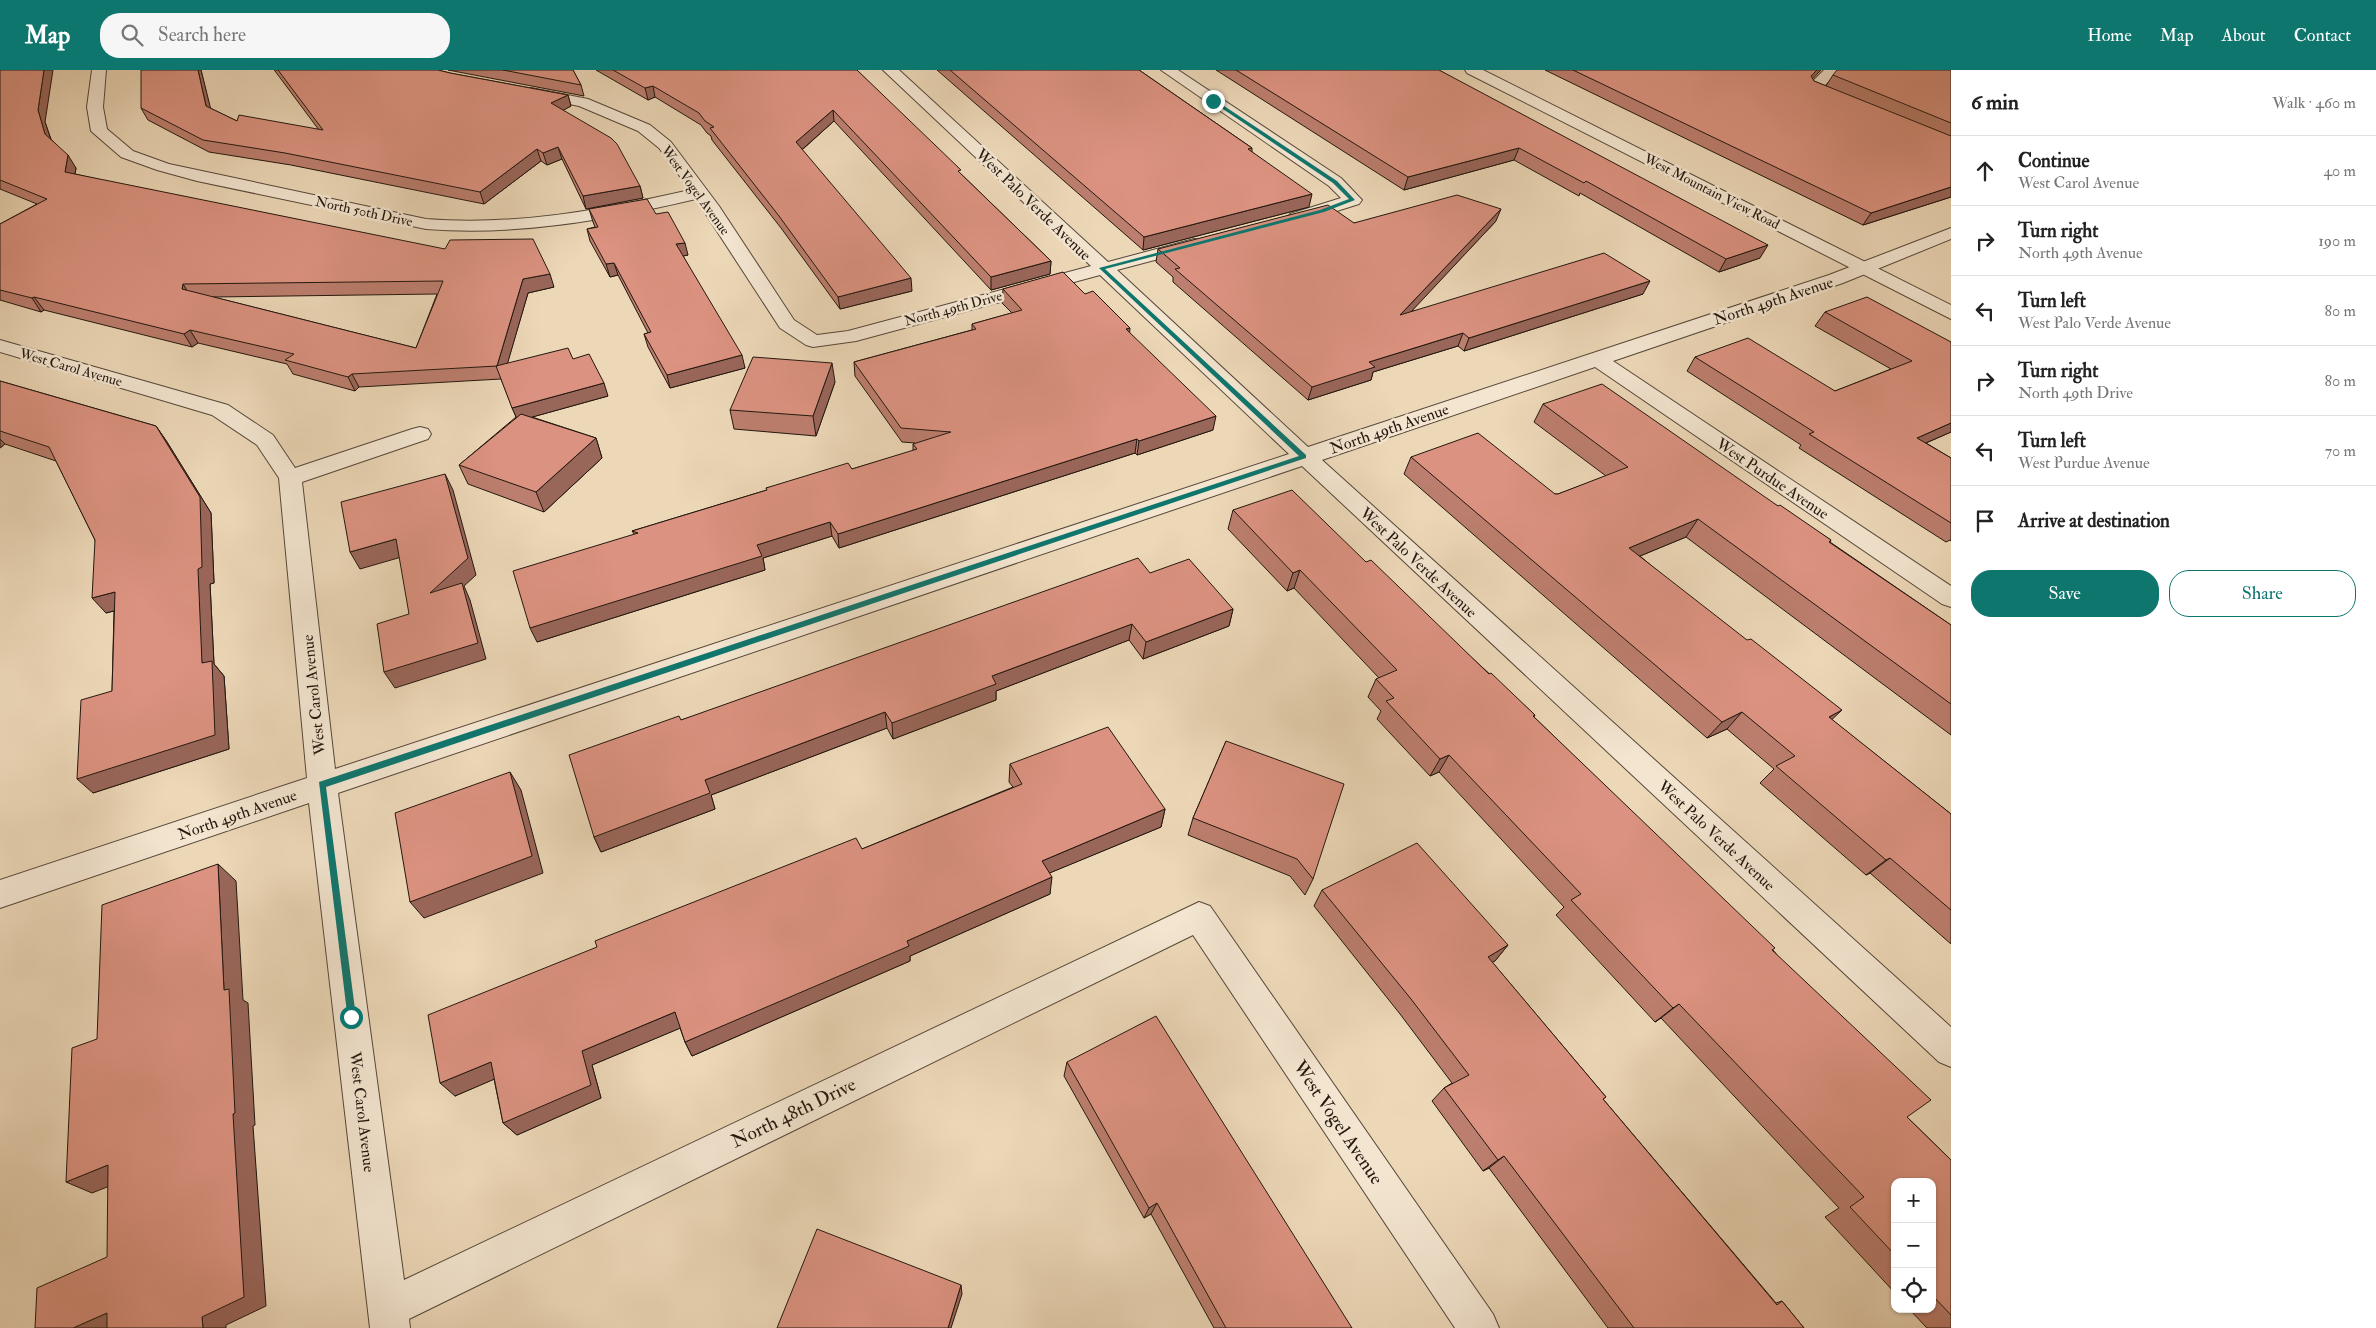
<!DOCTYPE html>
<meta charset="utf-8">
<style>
:root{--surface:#fff;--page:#f6f6f6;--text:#222;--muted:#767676;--line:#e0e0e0;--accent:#0f766e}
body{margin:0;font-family:"IM FELL Double Pica",serif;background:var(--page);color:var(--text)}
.controls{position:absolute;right:15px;bottom:15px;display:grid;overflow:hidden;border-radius:10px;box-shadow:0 1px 4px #0004}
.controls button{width:45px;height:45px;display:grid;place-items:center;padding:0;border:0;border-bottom:1px solid var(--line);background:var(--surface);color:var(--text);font:25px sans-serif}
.stop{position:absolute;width:15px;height:15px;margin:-11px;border:4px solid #0f766e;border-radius:50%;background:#fff}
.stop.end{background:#0f766e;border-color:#fff;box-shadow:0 1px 5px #0008}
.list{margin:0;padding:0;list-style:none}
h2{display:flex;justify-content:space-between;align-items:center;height:65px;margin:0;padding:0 20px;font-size:21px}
h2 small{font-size:16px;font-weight:400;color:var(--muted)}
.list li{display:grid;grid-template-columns:32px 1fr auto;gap:15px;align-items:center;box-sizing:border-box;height:70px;padding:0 20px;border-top:1px solid var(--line)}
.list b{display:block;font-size:19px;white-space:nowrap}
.list p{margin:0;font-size:16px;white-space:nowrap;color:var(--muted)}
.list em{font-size:16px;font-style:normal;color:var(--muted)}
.actions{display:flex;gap:10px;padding:15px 20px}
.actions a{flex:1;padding:11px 0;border:1px solid var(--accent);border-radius:20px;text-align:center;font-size:18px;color:var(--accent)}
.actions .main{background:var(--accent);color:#fff}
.icon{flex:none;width:28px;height:28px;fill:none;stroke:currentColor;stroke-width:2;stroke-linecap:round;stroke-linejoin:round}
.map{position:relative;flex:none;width:1951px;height:1258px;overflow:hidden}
header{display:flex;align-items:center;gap:30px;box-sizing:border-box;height:70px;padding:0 25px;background:var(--accent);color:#fff}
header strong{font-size:24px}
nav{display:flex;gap:28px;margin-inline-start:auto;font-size:18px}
.search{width:350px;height:45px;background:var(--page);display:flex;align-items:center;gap:12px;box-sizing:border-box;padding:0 18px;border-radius:20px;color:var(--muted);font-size:19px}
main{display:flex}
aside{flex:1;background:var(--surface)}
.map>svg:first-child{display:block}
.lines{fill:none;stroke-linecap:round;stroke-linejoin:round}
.minor-casing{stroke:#554738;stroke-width:2}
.tertiary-casing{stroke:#554738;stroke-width:2}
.minor{fill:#f3e5d0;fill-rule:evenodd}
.tertiary{fill:#f3e5d0;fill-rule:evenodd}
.wall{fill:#bc7e6e;stroke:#23170e;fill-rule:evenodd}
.shaded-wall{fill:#99665a;stroke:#23170e}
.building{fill:#db9280;stroke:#23170e;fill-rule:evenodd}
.route{fill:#0f766e}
.labels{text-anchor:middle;stroke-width:5;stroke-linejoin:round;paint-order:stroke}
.far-street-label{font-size:14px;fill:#23170e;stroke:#f3e5d0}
.street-label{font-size:16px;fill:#23170e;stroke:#f3e5d0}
.near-street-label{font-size:19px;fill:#23170e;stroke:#f3e5d0}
</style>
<header>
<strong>Map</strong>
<div class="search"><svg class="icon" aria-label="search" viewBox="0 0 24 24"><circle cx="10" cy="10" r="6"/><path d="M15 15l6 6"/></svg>Search here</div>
<nav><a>Home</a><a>Map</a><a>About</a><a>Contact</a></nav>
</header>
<main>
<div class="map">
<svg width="1951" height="1258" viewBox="0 0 1951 1258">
<rect width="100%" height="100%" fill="#ecd7b7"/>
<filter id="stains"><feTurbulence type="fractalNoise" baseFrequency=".004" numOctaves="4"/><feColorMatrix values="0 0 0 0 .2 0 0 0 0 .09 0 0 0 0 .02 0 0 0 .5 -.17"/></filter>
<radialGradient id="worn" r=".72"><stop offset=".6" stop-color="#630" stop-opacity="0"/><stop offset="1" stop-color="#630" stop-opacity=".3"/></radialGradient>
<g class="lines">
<g class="minor-casing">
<path id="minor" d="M 92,0 L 106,0 L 103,37 L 107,59 L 133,81 L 169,94 L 426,149 C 516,156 602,140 690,120 L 659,78 L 638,61 L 579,36 L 531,26 L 524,22 L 531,18 L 588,29 L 650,55 L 671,72 L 719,136 L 794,250 L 817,265 L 848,261 L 1091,196 L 883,0 L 899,0 L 1108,192 L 1194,169 L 1200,170 L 1203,174 L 1200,178 L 1117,200 L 1308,377 L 1829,205 L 1951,158 L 1951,169 L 1843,213 L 1613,291 L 1951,516 L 1951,537 L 1942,534 L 1595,297 L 1322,390 L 1951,957 L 1951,997 L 1939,992 L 1302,396 L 338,723 L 404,1210 L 1199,832 L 1210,836 L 1493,1244 L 1499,1258 L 1455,1258 L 1193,865 L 409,1249 L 410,1258 L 370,1258 L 309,733 L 0,838 L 0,810 L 307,708 L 279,408 L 257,375 L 212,345 L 0,282 L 0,270 L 228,335 L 273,365 L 295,398 L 412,359 L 420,357 L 428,359 L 431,364 L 428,369 L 302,412 L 335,699 L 1289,384 L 1100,205 L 856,271 L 813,277 L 806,275 L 780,258 L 696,129 C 606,150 519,166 426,159 L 197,111 L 157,100 L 121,87 L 91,61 L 87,37 Z
M 1161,0 L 1178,0 L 1341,108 L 1362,130 L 1359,134 L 1302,152 L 1290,152 L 1287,148 L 1290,144 L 1341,128 L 1329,116 Z
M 1824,0 L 1840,0 L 1823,17 L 1844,26 L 1846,29 L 1844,32 L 1834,32 L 1808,21 L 1806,18 Z"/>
</g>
<g class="tertiary-casing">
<path id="tertiary" d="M 1465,0 L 1483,0 L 1951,235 L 1951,249 L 1467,3 Z"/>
</g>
<use href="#minor" class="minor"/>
<use href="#tertiary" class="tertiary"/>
</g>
<path class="wall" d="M 0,0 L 45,52 L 51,69 L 76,98 L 75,104 L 554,217 L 528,223 L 507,294 L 573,289 L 608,326 L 532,347 L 596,368 L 602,388 L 544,442 L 468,414 L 459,395 L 516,347 L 501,309 L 359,317 L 355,321 L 293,304 L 287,294 L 198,273 L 192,277 L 44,240 L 41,242 L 0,230 L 0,154 L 37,134 L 0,119 ZM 437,224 L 416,278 L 213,227 Z
M 201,0 L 210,38 L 237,51 L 319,60 L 275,1 L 274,0 L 438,0 L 450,3 L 568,25 L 571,36 L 563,40 L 640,116 L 643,128 L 586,139 L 562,89 L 547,95 L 541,91 L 484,134 L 291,95 L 209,82 L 148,50 L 141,38 Z
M 448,0 L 573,0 L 581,15 L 584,26 Z
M 596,0 L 857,0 L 961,104 L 1051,191 L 1050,204 L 991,220 L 834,51 L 802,80 L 912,221 L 840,239 L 781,158 L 712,70 L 711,66 L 707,63 L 701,55 L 655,27 L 648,30 Z
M 937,0 L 1139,0 L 1252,78 L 1252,82 L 1309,137 L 1143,180 Z
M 1216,0 L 1439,0 L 1760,188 L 1719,202 L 1580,123 L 1579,126 L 1514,90 L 1404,120 Z
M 1545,0 L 1821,0 L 1812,9 L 1814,11 L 1826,16 L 1833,5 L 1951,0 L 1951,127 L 1863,155 Z
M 589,139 L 656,144 L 688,185 L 683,186 L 745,298 L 670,318 L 648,277 L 644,264 L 648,263 L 618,205 L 610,207 L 590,171 L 587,159 L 595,157 L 593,152 Z
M 1496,151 L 1411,241 L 1643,224 L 1464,281 L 1458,276 L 1373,302 L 1371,310 L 1308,330 L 1173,212 L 1173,207 L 1156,192 L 1158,179 L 1354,153 Z
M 1003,219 L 1085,224 L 1130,263 L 1213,360 L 1137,385 L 1135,383 L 839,478 L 832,466 L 763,488 L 765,500 L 537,572 L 634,464 L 632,461 L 767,420 L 766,418 L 852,399 L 913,381 L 913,374 L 915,373 L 902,372 L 855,306 L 854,292 L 972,260 L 972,254 L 1012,243 L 1002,233 Z
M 1825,242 L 1951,272 L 1951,362 L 1926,373 L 1951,388 L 1951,471 L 1950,470 L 1946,472 L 1799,378 L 1801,375 L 1687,301 L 1695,287 L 1835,321 L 1891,299 L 1815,256 Z
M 0,311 L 156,356 L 167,372 L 211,443 L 214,513 L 210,514 L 214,594 L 224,606 L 229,679 L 93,723 L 112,621 L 114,541 L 106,543 L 95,470 L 56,391 L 5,374 L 0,378 Z
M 835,312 L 816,366 L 734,359 L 730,340 Z
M 1543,334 L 1778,436 L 1831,470 L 1830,472 L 1951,555 L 1951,665 L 1686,467 L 1640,486 L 1832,650 L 1951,744 L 1951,874 L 1870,803 L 1866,805 L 1760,713 L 1774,699 L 1727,659 L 1707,668 L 1404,404 L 1411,387 L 1555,424 L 1558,424 L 1606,406 L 1534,352 Z
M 1233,440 L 1366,492 L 1535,645 L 1534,647 L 1773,880 L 1907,1047 L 1951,1090 L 1951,1258 L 1927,1258 L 1909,1239 L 1932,1239 L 1932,1112 L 1895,1112 L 1895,1223 L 1825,1147 L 1839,1138 L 1661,948 L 1655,952 L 1556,845 L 1564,837 L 1439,702 L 1430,706 L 1377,649 L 1381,641 L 1368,627 L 1376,609 L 1379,608 L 1294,518 L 1287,521 L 1228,459 Z
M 1150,503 L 1233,539 L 1229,556 L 1143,589 L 1129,570 L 996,621 L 996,630 L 893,669 L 887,658 L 711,725 L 715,739 L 601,782 L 594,767 L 681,650 Z
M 1226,671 L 1313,809 L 1305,825 L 1290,806 L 1188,765 L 1193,748 Z
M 1010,694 L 1165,739 L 1161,757 L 1049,803 L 1050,824 L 910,886 L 910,891 L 692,986 L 685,972 L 680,958 L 592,995 L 601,1028 L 517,1065 L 503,1053 L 494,1009 L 455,1026 L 862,779 L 1013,717 L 1009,712 Z
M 1322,820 L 1508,875 L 1495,891 L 1492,892 L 1606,1027 L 1603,1029 L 1776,1233 L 1782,1231 L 1804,1258 L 1608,1258 L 1489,1098 L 1483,1101 L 1432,1031 L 1444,1018 L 1452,1013 L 1400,944 L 1314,836 Z
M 1067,992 L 1352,1258 L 1214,1258 L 1151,1144 L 1144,1148 L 1064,1006 Z"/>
<path class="shaded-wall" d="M 44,0 L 53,0 L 45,52 L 53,76 L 45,64 L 38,40 Z
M 198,0 L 201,0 L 213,48 L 206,36 Z
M 1817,0 L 1821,0 L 1804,18 L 1811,6 Z
M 653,16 L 655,27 L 648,30 L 645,18 Z
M 568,25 L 571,36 L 555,45 L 551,33 Z
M 833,40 L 834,51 L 797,84 L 796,72 Z
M 558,77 L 562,89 L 547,95 L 543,83 Z
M 1519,78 L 1514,90 L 1404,120 L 1408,107 Z
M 537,79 L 541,91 L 484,134 L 480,122 Z
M 68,85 L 76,98 L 73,114 L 65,102 Z
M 640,116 L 643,128 L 586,139 L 583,126 Z
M 1951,117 L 1951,127 L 1863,155 L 1871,143 Z
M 1312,124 L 1309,137 L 1143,180 L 1144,167 Z
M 1501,139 L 1496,151 L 1396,258 L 1400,245 Z
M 685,173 L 688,185 L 679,187 L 676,174 Z
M 1768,175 L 1760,188 L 1719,202 L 1726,189 Z
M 1051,191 L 1050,204 L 991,220 L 991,207 Z
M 614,193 L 618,205 L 610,207 L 606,194 Z
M 550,204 L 554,217 L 528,223 L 503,309 L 497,296 L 523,209 Z
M 911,208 L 912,221 L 840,239 L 838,227 Z
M 1650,211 L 1643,224 L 1464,281 L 1469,268 Z
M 183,214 L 191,227 L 182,219 Z
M 34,227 L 44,240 L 41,242 L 32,228 Z
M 1130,258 L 1129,271 L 1126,259 Z
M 190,260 L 198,273 L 192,277 L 184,264 Z
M 1463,263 L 1458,276 L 1373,302 L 1371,310 L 1308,330 L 1312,317 L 1369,292 Z
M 742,285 L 745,298 L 670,318 L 667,305 Z
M 832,293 L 835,312 L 816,366 L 813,346 Z
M 352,304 L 359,317 L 355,321 L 348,307 Z
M 604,313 L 608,326 L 518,351 L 512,338 Z
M 1216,346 L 1213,360 L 1137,385 L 1139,371 Z
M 1951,353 L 1951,362 L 1905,382 L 1917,368 Z
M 156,356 L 167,372 L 211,443 L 214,513 L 210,514 L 214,594 L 224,606 L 229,679 L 93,723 L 77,709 L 202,593 Z
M 596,368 L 602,388 L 544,442 L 536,422 Z
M 0,369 L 5,374 L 0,378 Z
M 1137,369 L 1135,383 L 839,478 L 838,464 Z
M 445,404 L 453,420 L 476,505 L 464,516 L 470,530 L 486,589 L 395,618 L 384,602 L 430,523 Z
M 1698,449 L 1686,467 L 1618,495 L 1629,478 Z
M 830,452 L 832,466 L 763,488 L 765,500 L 537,572 L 530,558 L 757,475 Z
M 396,469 L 405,486 L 360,499 L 350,482 Z
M 1300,500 L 1294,518 L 1287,521 L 1293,503 Z
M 115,522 L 128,537 L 106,543 L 92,528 Z
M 1233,539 L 1229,556 L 1143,589 L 1146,572 Z
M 1132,554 L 1129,570 L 996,621 L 996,630 L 893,669 L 892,653 L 992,606 Z
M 1842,640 L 1824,657 L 1829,647 Z
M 885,642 L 887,658 L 711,725 L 715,739 L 601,782 L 594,767 L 705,710 Z
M 1742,642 L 1727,659 L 1707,668 L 1722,652 Z
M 1449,685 L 1439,702 L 1430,706 L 1440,689 Z
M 510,702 L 521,720 L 543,803 L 424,848 L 410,832 Z
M 1165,739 L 1161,757 L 1040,807 L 1042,791 Z
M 1890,788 L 1870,803 L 1866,805 L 1886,790 Z
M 218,794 L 236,811 L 243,930 L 248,933 L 255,1055 L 253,1056 L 266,1236 L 226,1255 L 226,1258 L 203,1258 L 202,1247 L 233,1044 L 224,920 Z
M 1052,807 L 1050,824 L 910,886 L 910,891 L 692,986 L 685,972 L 907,871 Z
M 1508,875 L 1495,891 L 1475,902 L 1488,887 Z
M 1679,934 L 1661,948 L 1655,952 L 1673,938 Z
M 675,942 L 683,957 L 592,995 L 601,1028 L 517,1065 L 503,1053 L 582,981 Z
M 491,992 L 504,1005 L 455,1026 L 440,1013 Z
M 1504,1086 L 1489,1098 L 1483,1101 L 1498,1090 Z
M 108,1095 L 132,1107 L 92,1123 L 66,1112 Z
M 1157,1133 L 1151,1144 L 1144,1148 L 1149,1138 Z
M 961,1215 L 962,1224 L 951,1258 L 948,1258 Z
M 107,1243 L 117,1258 L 73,1258 Z"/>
<path class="building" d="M 0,0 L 44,0 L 38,40 L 45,64 L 68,85 L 65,102 L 445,179 L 450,170 L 533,169 L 550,204 L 523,209 L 497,296 L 352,304 L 348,307 L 285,290 L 294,284 L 190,260 L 184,264 L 34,227 L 32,228 L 0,220 L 0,154 L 47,129 L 0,110 ZM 443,211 L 416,278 L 182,219 L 183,214 Z
M 141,0 L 198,0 L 206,36 L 237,51 L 239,45 L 323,60 L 278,0 L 438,0 L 450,3 L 568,25 L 551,33 L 611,68 L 617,74 L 640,116 L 583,126 L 558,77 L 543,83 L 537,79 L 480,122 L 285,83 L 203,70 L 141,38 Z
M 503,0 L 573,0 L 581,15 Z
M 613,0 L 857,0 L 961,100 L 958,101 L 1051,191 L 991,207 L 833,40 L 796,72 L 911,208 L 838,227 L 779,146 L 710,58 L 714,57 L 705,51 L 699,43 L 653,16 L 645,18 Z
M 950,0 L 1139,0 L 1252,78 L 1248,79 L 1312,124 L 1144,167 Z
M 1236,0 L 1439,0 L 1768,175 L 1726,189 L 1586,111 L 1584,113 L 1519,78 L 1408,107 Z
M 1573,0 L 1817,0 L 1811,6 L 1814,11 L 1951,66 L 1951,117 L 1871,143 Z
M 1837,0 L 1951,0 L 1951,53 L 1833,5 Z
M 1457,125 L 1501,139 L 1400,245 L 1604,183 L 1650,211 L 1469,268 L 1463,263 L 1369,292 L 1375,297 L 1312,317 L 1175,199 L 1180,198 L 1158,179 L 1328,135 L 1354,153 Z
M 647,129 L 656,144 L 668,142 L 685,173 L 676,174 L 742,285 L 667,305 L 644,264 L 651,262 L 614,193 L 606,194 L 587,159 L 598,157 L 589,139 Z
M 1063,202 L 1085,224 L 1093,221 L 1130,258 L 1126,259 L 1216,346 L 1139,371 L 1137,369 L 838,464 L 830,452 L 757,475 L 762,486 L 530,558 L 513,501 L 638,463 L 632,461 L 767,420 L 766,418 L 848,393 L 852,399 L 917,379 L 913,374 L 951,362 L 901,358 L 854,292 L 976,259 L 972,254 L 1022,240 L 1003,219 Z
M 1867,227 L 1951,272 L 1951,353 L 1917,368 L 1951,388 L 1951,453 L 1809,364 L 1814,362 L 1695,287 L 1748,268 L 1835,321 L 1912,291 L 1825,242 Z
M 568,278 L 573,289 L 589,284 L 604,313 L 512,338 L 496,296 Z
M 753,287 L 832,293 L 813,346 L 730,340 Z
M 0,311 L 156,356 L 200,427 L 202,497 L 198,499 L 202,593 L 212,591 L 215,665 L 77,709 L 81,630 L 112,621 L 115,522 L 92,528 L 95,470 L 49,377 L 0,361 Z
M 1602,314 L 1778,436 L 1780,435 L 1831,470 L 1829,472 L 1951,555 L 1951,634 L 1698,449 L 1629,478 L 1747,570 L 1751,569 L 1842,640 L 1829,647 L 1951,744 L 1951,840 L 1890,788 L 1886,790 L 1776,696 L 1795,686 L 1742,642 L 1722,652 L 1411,387 L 1478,363 L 1555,424 L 1558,424 L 1628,397 L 1543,334 Z
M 521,344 L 596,368 L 536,422 L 459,395 Z
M 445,404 L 468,488 L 430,523 L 462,513 L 478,573 L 384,602 L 377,554 L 409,544 L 396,469 L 350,482 L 341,432 Z
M 1292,420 L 1366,492 L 1371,490 L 1489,604 L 1491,603 L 1535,645 L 1533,646 L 1775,878 L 1772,880 L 1931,1030 L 1907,1047 L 1951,1090 L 1951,1245 L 1932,1225 L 1932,1112 L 1895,1112 L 1895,1185 L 1850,1137 L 1864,1127 L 1679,934 L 1673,938 L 1571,830 L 1581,824 L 1449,685 L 1440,689 L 1386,631 L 1394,628 L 1376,609 L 1397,600 L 1300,500 L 1293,503 L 1233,440 Z
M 1138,488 L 1150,503 L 1189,489 L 1233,539 L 1146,572 L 1132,554 L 992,606 L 996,614 L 892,653 L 885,642 L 705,710 L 710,723 L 594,767 L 569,685 L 679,646 L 681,650 Z
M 1108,657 L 1165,739 L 1042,791 L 1052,807 L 907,871 L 909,876 L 685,972 L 675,942 L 582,981 L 591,1015 L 503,1053 L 491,992 L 440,1013 L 428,945 L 597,877 L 595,871 L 856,768 L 862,779 L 1022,714 L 1010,694 Z
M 1226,671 L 1344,714 L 1313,809 L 1297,789 L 1193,748 Z
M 510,702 L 532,786 L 410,832 L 395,743 Z
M 1417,773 L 1508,875 L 1488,887 L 1606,1027 L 1603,1029 L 1777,1235 L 1782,1231 L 1804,1258 L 1634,1258 L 1504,1086 L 1498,1090 L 1444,1018 L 1469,1005 L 1411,929 L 1322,820 Z
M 218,794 L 224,920 L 229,919 L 235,1043 L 233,1044 L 244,1227 L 202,1247 L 203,1258 L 107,1258 L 107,1243 L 73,1258 L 35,1258 L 37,1218 L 107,1187 L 108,1095 L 66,1112 L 72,978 L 97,969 L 102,835 Z
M 1156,946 L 1352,1258 L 1226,1258 L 1157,1133 L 1149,1138 L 1067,992 Z
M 817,1159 L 961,1215 L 948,1258 L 777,1258 Z"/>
<path class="route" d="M 1215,30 L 1337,111 L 1355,130 L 1324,142 L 1105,199 L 1306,385 L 1306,388 L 326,717 L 356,947 L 355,951 L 348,951 L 319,712 L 1299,386 L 1099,198 L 1320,140 L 1349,129 L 1333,113 L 1211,31 Z"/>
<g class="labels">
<g class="far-street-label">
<text transform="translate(696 120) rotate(54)" y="5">West Vogel Avenue</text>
<text transform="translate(1712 121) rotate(27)" y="5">West Mountain View Road</text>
<text transform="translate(364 141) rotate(12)" y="5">North 50th Drive</text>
<text transform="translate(953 238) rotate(-15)" y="5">North 49th Drive</text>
<text transform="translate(71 297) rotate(16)" y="5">West Carol Avenue</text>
</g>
<g class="street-label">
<text transform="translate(1034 134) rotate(44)" y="6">West Palo Verde Avenue</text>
<text transform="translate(1773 230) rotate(-18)" y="6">North 49th Avenue</text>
<text transform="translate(1389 358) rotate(-19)" y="6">North 49th Avenue</text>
<text transform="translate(1773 408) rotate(34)" y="6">West Purdue Avenue</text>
<text transform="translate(1419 492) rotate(43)" y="6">West Palo Verde Avenue</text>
<text transform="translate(313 625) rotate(-96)" y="6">West Carol Avenue</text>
<text transform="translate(237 744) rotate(-19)" y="6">North 49th Avenue</text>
<text transform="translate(1717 765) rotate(43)" y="6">West Palo Verde Avenue</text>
<text transform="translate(363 1042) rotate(83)" y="6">West Carol Avenue</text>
</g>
<g class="near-street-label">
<text transform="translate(793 1042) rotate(-26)" y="7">North 48th Drive</text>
<text transform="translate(1339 1052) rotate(56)" y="7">West Vogel Avenue</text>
</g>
</g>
<rect width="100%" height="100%" filter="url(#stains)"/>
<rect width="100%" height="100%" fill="url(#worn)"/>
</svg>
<div class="controls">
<button>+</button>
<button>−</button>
<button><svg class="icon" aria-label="locate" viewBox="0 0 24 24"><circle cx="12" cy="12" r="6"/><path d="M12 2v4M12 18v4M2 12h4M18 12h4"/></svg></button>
</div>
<div class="stop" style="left:351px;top:947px"></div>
<div class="stop end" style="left:1213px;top:31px"></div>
</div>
<aside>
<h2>6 min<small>Walk · 460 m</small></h2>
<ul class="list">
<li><svg class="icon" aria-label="ahead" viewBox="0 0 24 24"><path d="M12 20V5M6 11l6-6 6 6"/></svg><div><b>Continue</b><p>West Carol Avenue</p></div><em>40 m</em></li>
<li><svg class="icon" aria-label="right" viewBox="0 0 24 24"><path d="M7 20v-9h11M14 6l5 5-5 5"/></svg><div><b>Turn right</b><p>North 49th Avenue</p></div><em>190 m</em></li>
<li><svg class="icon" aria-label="left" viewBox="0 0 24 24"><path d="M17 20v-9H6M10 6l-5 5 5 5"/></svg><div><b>Turn left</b><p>West Palo Verde Avenue</p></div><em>80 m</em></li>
<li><svg class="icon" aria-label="right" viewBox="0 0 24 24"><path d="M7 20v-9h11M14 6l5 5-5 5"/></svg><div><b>Turn right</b><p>North 49th Drive</p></div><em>80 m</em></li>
<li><svg class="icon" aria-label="left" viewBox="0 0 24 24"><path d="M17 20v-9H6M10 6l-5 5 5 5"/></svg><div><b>Turn left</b><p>West Purdue Avenue</p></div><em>70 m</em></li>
<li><svg class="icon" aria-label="arrive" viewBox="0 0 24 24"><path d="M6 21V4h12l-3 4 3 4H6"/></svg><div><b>Arrive at destination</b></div></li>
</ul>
<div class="actions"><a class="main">Save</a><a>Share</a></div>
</aside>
</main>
